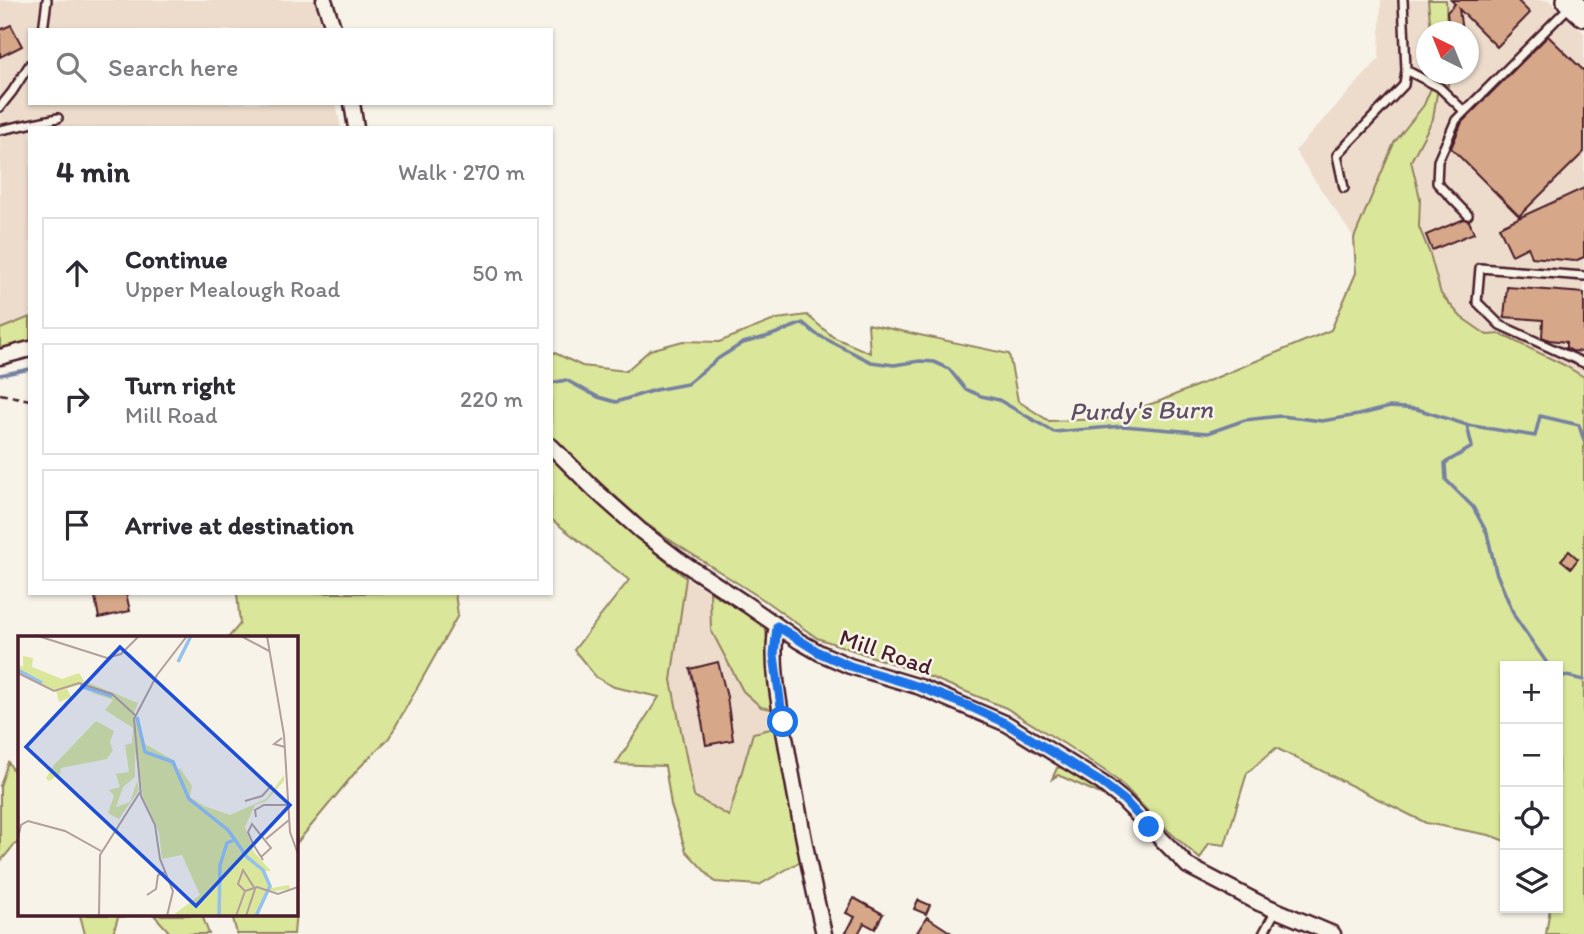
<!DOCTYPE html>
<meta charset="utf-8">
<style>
:root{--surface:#fff;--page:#f7f7f7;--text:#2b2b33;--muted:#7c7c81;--line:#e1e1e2}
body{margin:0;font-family:Itim,sans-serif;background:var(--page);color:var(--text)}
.controls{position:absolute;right:21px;bottom:21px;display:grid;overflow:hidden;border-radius:0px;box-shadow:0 2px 5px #0004}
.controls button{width:63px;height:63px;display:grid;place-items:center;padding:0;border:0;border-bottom:2px solid var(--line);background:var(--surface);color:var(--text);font:35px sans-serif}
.compass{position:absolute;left:1416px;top:21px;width:63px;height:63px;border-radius:50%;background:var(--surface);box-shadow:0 2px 5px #0004;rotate:317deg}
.stop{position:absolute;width:21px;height:21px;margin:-16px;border:5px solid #1a73e8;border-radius:50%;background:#fff}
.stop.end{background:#1a73e8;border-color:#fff;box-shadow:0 2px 7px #0008}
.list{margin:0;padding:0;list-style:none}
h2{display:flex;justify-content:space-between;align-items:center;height:91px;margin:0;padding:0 28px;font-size:30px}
h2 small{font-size:23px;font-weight:400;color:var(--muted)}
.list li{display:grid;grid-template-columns:46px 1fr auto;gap:21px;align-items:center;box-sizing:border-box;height:112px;margin:0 14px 14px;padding:0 14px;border:2px solid var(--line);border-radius:0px}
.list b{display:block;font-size:26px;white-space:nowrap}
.list p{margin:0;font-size:23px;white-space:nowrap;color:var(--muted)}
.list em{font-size:23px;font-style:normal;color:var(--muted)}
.icon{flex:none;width:38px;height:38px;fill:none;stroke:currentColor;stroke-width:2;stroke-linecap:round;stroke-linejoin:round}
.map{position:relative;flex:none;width:1584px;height:934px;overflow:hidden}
.search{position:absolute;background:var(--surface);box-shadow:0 2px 5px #0004;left:28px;top:28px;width:525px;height:77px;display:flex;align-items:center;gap:18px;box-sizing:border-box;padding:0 24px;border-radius:0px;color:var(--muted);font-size:26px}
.panel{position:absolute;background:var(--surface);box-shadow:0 2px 5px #0004;left:28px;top:126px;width:525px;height:469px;border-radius:0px}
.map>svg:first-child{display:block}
.built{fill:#eddccc}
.green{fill:#dae699;stroke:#928262;stroke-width:2}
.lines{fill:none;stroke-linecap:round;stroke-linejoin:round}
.stream{stroke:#7680a0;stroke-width:3.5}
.building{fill:#d7a789;stroke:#4a1f2b;stroke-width:2}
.service-casing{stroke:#4a1f2b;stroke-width:12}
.minor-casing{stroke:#4a1f2b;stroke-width:19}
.trunk-casing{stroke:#4a1f2b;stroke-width:28}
.path{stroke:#4a1f2b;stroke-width:2.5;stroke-dasharray:7 5;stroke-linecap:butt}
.service{stroke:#f7f3e8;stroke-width:7}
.minor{stroke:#f7f3e8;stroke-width:14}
.trunk{stroke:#f7f3e8;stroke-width:23}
.route{stroke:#1a73e8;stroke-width:9}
.labels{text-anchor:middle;stroke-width:5;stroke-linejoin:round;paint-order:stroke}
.street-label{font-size:24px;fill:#4a1f2b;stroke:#f7f3e8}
.water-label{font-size:26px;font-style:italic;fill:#605066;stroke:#f7f3e8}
.inset-river{fill:none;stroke:#94c1ee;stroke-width:3.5}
.inset-road{fill:none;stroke:#b29e9c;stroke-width:2}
.view{fill:#1d4ed8;fill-opacity:0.15;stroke:#1d4ed8;stroke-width:3.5}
.inset-edge{fill:none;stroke:#4a1f2b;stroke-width:3.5}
</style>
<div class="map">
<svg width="1584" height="934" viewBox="0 0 1584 934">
<rect width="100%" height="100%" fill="#f7f3e8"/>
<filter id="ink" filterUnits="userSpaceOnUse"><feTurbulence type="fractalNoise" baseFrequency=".0143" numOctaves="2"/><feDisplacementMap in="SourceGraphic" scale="14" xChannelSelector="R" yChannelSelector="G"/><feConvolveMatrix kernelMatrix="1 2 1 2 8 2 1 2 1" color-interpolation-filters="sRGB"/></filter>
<g filter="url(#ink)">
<path class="built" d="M 0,0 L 316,0 L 322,30 L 30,30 L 30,103 L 336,103 L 341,128 L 30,128 L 30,317 L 0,329 Z
M 1381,0 L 1428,0 L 1431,31 L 1426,32 L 1426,74 L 1436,74 L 1436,76 L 1424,105 L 1394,143 L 1354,238 L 1295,151 L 1379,59 Z
M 1446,0 L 1549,0 L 1584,33 L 1584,377 L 1564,365 L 1487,335 L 1461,317 L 1441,294 L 1430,254 L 1419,227 L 1420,198 L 1411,161 L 1433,119 L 1437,93 L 1442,82 L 1448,85 L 1448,74 L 1468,74 L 1468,32 L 1447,31 Z
M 686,578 L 710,592 L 711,630 L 761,707 L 772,709 L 775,728 L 753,733 L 730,816 L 694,796 L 671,679 Z"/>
<path class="green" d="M 1428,0 L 1446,0 L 1447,31 L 1431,31 Z
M 1436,74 L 1448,74 L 1448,86 L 1442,83 L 1437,93 L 1433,119 L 1411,161 L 1420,198 L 1419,227 L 1430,254 L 1441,294 L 1461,317 L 1487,335 L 1500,334 L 1564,365 L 1584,377 L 1584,934 L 1546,934 L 1550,908 L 1558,908 L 1558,666 L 1505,666 L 1505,841 L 1489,835 L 1426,823 L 1276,748 L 1247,773 L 1225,845 L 1209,843 L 1200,859 L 1155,819 L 1125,787 L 1108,773 L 1066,745 L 1006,708 L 920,673 L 817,638 L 764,600 L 665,537 L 644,522 L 565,451 L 561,468 L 635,536 L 686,578 L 671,680 L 694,796 L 729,816 L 753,733 L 775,728 L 772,709 L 761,707 L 743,691 L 711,630 L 710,592 L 765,625 L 801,861 L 759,885 L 715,882 L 686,851 L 671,805 L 665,766 L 616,764 L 659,697 L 614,687 L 596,677 L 574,650 L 629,580 L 551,519 L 551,351 L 582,366 L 626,371 L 650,350 L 683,341 L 719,342 L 777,319 L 807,315 L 833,337 L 870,353 L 868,324 L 1009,354 L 1018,401 L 1049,421 L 1105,419 L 1160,401 L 1331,330 L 1356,273 L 1354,238 L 1394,143 L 1424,105 L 1436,76 Z
M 30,317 L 30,344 L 0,352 L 0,329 Z
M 237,593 L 455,593 L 458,615 L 389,738 L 358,769 L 296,844 L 296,638 L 228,638 L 240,624 Z
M 8,762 L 19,779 L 19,843 L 14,845 L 0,862 L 0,786 Z
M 1066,767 L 1118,802 L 1058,775 L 1052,779 L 1057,768 Z
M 296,910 L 294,934 L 237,934 L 232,915 L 296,915 Z
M 80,915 L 144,915 L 118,917 L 113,934 L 85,934 Z
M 154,915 L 202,915 L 209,934 L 171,934 Z"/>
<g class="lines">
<path class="stream" d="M 0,375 L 30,369
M 551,383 L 566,380 L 598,397 L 616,402 L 655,390 L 687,384 L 719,358 L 743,343 L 769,336 L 803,323 L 816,334 L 871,362 L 894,365 L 920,361 L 934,362 L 949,369 L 965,389 L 981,396 L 999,400 L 1054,432 L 1123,426 L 1208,433 L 1245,420 L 1281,416 L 1322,421 L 1358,415 L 1390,407 L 1417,409 L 1467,425 L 1535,436 L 1540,416 L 1579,425 L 1584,441
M 1467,425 L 1472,447 L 1445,463 L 1446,480 L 1473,507 L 1487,533 L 1496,572 L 1515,617 L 1549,666
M 1558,674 L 1584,680"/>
</g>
<path class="building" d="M 1451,0 L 1517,0 L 1530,13 L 1497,47 L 1459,9 L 1462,32 L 1449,32 L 1447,12 L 1455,4 Z
M 11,25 L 22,46 L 0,57 L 0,30 Z
M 1548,36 L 1584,71 L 1584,152 L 1519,216 L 1451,148 L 1462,122 Z
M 1584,188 L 1584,257 L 1575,261 L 1532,257 L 1528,247 L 1512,255 L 1499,227 Z
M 1464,219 L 1469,221 L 1474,233 L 1432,250 L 1426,235 Z
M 1507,287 L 1584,293 L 1584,352 L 1572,351 L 1566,348 L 1566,342 L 1549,340 L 1542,337 L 1543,320 L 1504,317 Z
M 1569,551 L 1578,559 L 1571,568 L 1561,560 Z
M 108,593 L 126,593 L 130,611 L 99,618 L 95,597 Z
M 718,662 L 727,697 L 733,740 L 706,745 L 699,704 L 690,669 Z
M 854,898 L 883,914 L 875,929 L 864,923 L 858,934 L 845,934 L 855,917 L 846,913 Z
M 918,900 L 930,905 L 926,914 L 914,909 Z
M 927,917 L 953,934 L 916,934 Z"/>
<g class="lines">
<g class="service-casing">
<path id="service" d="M 43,30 L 47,0
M 1406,70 L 1439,87 L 1464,111
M 0,107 L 12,92 L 30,64
M 0,130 L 58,118
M 1344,188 L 1337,155 L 1404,85 L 1406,70 L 1403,0
M 1468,215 L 1437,183 L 1438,161 L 1456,120 L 1571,5
M 1584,276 L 1480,268 L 1477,302 L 1500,325 L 1584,363
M 1263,934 L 1276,910"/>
</g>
<g class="minor-casing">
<path id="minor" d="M 324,0 L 334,30
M 352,103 L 356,128
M 0,357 L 30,349
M 551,446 L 596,491 L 641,531 L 679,560 L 746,604 L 799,641 L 820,653 L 850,666 L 920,687 L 1007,724 L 1102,783 L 1123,800 L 1188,866 L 1259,903 L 1333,934
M 777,626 C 769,662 782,718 788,754 C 799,815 810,875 824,934"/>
</g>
<g class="trunk-casing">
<path id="trunk" d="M 1569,0 L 1584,14"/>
</g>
<path class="path" d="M 0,394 L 30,400"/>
<use href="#service" class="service"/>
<use href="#minor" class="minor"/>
<use href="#trunk" class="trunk"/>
</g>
</g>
<g class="lines" filter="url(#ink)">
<path class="route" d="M 783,722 L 774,655 L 777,626 L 820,653 L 850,666 L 920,687 L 973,708 L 1007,724 L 1102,783 L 1124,800 L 1149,827"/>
</g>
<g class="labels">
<g class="street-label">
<text transform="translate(886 652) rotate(19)" y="8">Mill Road</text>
</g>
<g class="water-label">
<text transform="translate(1141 410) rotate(-1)" y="9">Purdy's Burn</text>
</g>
</g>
<g transform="translate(18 636)">
<rect width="280" height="280" fill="#f7f3e8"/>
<path d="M 5,20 L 15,22 L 14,31 L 44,43 L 61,37 L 66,45 L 120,67 L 116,77 L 127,108 L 157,125 L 159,135 L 162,132 L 174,150 L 172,161 L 186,170 L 212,179 L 248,163 L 266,139 L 266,145 L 248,165 L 237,169 L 227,191 L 236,216 L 253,235 L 246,235 L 254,252 L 271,249 L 272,253 L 251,256 L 252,251 L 237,280 L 154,280 L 182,259 L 164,219 L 144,223 L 141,197 L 125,161 L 117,116 L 117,141 L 105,151 L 98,171 L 112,166 L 119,145 L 121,154 L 101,183 L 90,177 L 96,160 L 91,154 L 102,151 L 98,138 L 111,136 L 107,109 L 114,107 L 115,92 L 87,74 L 95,64 L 71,56 L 88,58 L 65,48 L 41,55 L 49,53 L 53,61 L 41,66 L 38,55 L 0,36 L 0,28 L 5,31 ZM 78,85 L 96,95 L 92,106 L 95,114 L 89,123 L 43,132 L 42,138 L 31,145 L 28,142 L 36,129 Z" fill="#dae699"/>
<path class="inset-river" d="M 160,26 L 173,0M 0,34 L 24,47M 62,50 L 94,60M 119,81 L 127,116 L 155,126 L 171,163 L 210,194 L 229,221 L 245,234 L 252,250 L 238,280M 201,280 L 202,229 L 209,207 L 216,204"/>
<path class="inset-road" d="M 20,0 L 89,22 L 103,18 L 121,0M 223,0 L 251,15M 249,0 L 266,99 L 272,196 L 280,218M 0,37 L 36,55 L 61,47 L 94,58 L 117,79M 264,102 L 256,108 L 267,111M 227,165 L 244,160 L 254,149M 238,181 L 237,174 L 246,169 L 272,169M 0,202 L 3,189 L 10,185 L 47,195 L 83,215M 248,203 L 271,184M 243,221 L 253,212 L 234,188 L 230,196 L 235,208 L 245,224M 227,255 L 220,248 L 225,234 L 237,253 L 228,280M 129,259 L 138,253 L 140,239 L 147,236M 81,280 L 82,219 L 122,156M 149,280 L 155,255 L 142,223 L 137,189 L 123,160 L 116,83 L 139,39 L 169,0M 218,280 L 227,255 L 239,251 L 260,258 L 280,251"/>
<path class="view" d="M 102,11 L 272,169 L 178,270 L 8,111 Z"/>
<rect width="280" height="280" class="inset-edge"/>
</g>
</svg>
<div class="controls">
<button>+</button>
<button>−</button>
<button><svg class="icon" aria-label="locate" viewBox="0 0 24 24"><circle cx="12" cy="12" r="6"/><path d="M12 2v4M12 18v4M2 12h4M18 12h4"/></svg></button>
<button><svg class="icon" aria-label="layers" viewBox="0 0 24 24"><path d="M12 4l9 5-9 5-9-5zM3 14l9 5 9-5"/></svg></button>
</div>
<svg class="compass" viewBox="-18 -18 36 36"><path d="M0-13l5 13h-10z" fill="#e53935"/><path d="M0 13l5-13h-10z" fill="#7c7c81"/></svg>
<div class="stop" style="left:783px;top:722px"></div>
<div class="stop end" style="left:1149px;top:827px"></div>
<div class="search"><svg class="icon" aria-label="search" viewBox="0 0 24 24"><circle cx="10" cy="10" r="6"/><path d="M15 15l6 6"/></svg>Search here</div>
<section class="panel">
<h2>4 min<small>Walk · 270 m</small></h2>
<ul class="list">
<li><svg class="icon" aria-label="ahead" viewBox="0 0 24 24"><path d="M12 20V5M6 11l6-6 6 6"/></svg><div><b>Continue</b><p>Upper Mealough Road</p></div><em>50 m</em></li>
<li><svg class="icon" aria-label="right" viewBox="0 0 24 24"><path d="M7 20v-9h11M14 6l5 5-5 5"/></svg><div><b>Turn right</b><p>Mill Road</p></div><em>220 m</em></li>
<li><svg class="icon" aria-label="arrive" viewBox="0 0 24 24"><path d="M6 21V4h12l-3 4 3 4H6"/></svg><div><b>Arrive at destination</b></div></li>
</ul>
</section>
</div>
